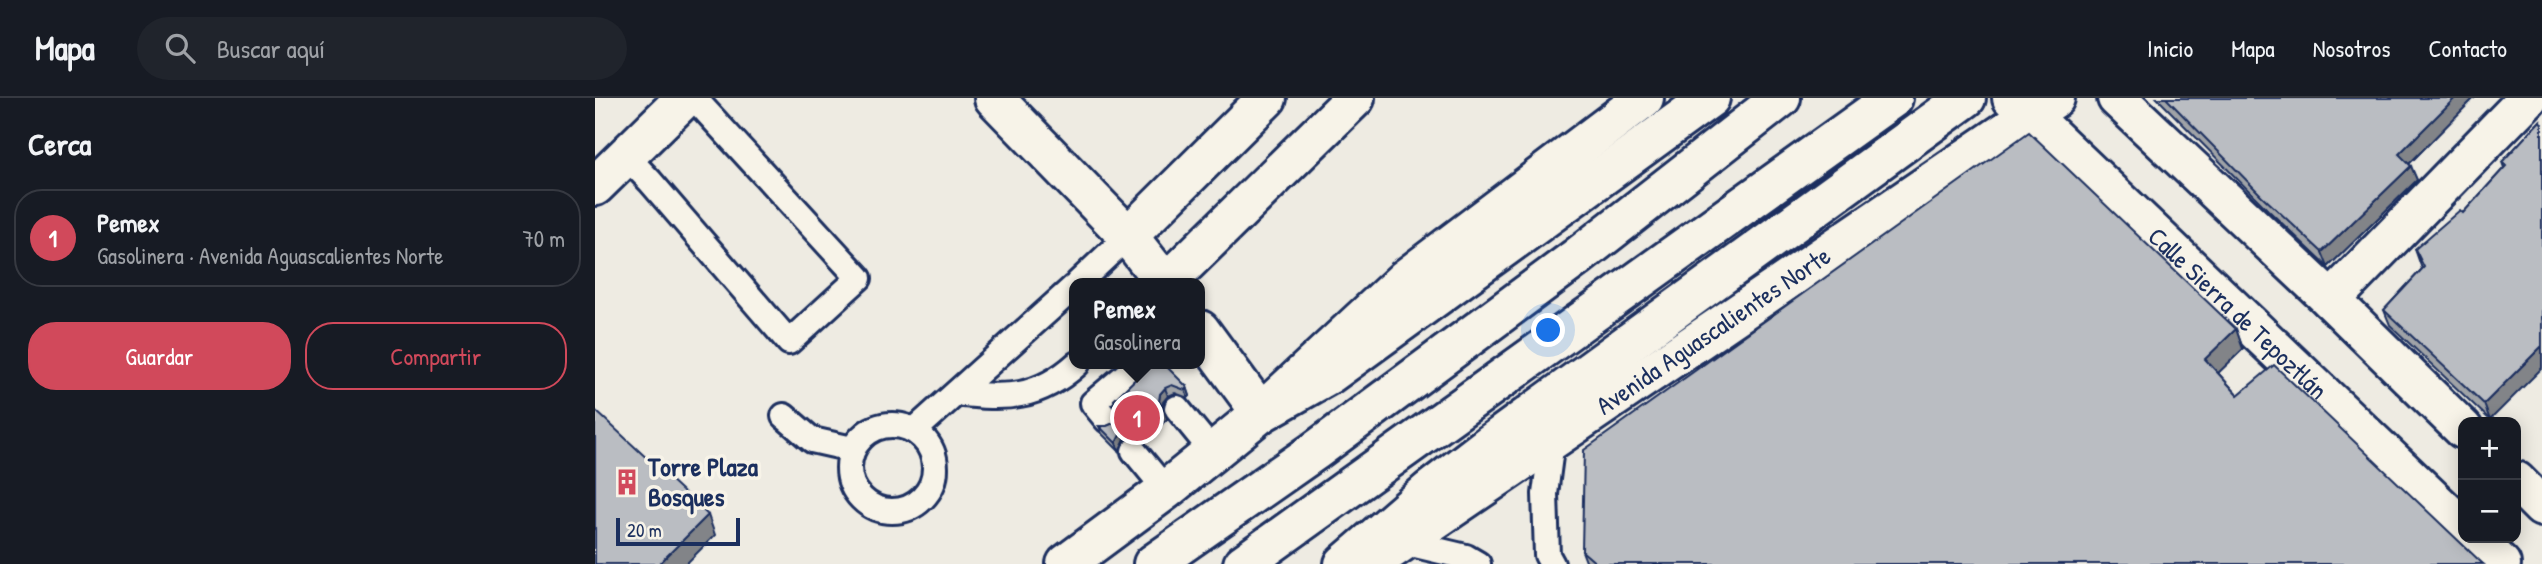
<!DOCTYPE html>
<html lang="es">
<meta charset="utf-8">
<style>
:root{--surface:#171b24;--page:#20242c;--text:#f1f3f6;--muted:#9ea1a6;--line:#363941;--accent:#d1495b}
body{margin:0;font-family:"Patrick Hand",sans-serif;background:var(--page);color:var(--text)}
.controls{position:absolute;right:21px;bottom:21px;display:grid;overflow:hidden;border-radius:14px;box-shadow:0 4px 18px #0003}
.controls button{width:63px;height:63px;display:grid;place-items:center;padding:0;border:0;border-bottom:2px solid var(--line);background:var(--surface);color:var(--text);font:35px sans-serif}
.scale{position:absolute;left:21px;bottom:18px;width:124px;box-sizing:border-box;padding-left:7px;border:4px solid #1b2f5e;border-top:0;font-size:19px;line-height:24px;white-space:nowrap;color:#1b2f5e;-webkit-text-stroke:5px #f7f3e8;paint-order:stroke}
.you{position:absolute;left:954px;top:233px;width:24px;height:24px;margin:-18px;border:5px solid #fff;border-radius:50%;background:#1a73e8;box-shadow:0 0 0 10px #1a73e833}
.badge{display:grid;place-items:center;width:46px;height:46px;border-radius:50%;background:var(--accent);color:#fff;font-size:23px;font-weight:700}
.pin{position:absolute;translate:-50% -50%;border:4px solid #fff;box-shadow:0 2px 7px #0006}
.popup{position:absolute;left:474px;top:180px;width:136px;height:91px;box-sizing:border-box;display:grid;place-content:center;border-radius:14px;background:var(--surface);filter:drop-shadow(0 2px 5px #0005);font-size:23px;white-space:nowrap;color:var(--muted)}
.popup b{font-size:26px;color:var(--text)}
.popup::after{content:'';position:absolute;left:50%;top:100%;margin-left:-14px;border:14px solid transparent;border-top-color:var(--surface)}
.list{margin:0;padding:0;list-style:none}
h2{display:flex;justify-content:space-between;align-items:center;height:91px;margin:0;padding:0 28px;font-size:30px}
h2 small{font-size:23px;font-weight:400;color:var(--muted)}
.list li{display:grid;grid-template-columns:46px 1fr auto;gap:21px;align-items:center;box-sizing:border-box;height:98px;margin:0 14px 14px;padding:0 14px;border:2px solid var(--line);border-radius:28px}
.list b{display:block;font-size:26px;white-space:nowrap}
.list p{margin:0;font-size:23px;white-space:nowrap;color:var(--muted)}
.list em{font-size:23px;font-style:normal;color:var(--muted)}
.actions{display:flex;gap:14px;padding:21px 28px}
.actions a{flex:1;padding:16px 0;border:2px solid var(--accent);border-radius:28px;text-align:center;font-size:24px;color:var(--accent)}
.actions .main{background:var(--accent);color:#fff}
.icon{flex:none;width:38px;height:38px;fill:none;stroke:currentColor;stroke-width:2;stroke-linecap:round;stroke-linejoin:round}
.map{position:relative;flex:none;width:1947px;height:466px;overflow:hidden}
header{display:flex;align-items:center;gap:42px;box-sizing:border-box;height:98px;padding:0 35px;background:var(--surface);border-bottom:2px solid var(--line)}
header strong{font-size:33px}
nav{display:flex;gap:38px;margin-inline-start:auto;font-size:24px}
.search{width:490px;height:63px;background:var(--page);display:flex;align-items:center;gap:18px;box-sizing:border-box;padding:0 24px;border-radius:38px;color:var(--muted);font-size:26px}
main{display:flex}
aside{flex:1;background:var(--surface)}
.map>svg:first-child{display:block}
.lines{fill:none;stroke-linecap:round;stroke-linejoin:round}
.lane-casing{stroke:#1b2f5e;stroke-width:30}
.street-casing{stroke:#1b2f5e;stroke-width:44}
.secondary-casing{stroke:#1b2f5e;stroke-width:44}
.primary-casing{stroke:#1b2f5e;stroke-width:44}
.lane{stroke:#f7f3e8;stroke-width:24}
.street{stroke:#f7f3e8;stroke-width:38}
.secondary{stroke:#f7f3e8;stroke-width:38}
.primary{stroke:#f7f3e8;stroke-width:38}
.wall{fill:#a0a3a7;stroke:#1b2f5e;stroke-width:2}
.shaded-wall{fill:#828488;stroke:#1b2f5e;stroke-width:2}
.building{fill:#babdc2;stroke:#1b2f5e;stroke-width:2}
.labels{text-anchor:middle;stroke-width:7;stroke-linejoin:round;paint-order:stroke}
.street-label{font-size:26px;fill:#1b2f5e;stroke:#f7f3e8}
.poi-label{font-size:26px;font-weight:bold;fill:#1b2f5e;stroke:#f7f3e8;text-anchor:start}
</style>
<header>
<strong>Mapa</strong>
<div class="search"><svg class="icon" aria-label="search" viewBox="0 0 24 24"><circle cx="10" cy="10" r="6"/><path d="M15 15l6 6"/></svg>Buscar aquí</div>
<nav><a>Inicio</a><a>Mapa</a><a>Nosotros</a><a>Contacto</a></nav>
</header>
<main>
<aside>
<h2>Cerca<small></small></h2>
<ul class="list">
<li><span class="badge">1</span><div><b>Pemex</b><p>Gasolinera · Avenida Aguascalientes Norte</p></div><em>70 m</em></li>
</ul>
<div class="actions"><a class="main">Guardar</a><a>Compartir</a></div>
</aside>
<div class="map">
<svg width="1947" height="466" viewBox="0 0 1947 466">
<rect width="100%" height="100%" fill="#eeebe2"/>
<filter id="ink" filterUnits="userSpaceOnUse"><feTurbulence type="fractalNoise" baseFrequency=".0143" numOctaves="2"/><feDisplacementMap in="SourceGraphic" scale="14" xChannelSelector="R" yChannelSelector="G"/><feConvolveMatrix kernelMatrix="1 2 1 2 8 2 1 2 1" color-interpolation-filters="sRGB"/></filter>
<g filter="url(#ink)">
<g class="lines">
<g class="lane-casing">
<path id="lane" d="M 31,58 L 55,83 L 194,244 L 264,180 L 99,0
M 483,185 L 533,138
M 361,295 C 411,301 443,301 482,266
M 582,310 L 617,353
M 189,318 L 217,342 L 257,351
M 512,322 L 498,305 L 544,266
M254 370a43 43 0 1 1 86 0a43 43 0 1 1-86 0Z
M 320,332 L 479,189
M 957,343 L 950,396 L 952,457 L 957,466
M 539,353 L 571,392
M 808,444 L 871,459 L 883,466"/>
</g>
<g class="street-casing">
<g id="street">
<path d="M 399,0 L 533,138 L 570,185"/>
<path id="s1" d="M 1417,0 L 1868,430"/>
<path d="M 1522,0 L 1736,202 L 1868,331"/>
<path d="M 0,88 L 90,0"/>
<path d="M 533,138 L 672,0"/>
<path d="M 571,185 L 760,0"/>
<path d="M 1736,202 L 1933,0"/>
<path d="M 605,232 L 666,315"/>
<path d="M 1921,383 L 1947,409"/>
<path d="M 1879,440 L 1906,466"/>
</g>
</g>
<g class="secondary-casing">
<g id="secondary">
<path d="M 471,466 L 571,392 L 666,315 L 810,181 L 1049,0"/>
<path id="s2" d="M 775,466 L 1460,0"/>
</g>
</g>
<g class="primary-casing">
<path id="primary" d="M 666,315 L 735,276 L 1115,0
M 558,466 L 720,353 L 981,160 L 1186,0
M 648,466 L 1298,0
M 749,466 L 835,392 L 896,345 L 1371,0"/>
</g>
<use href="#lane" class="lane"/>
<use href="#street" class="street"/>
<use href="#secondary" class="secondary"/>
<use href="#primary" class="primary"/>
</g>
<path class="wall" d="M 1562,0 L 1879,0 L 1814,66 L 1822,82 L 1733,169 L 1673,112 Z
M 1945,23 L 1895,322 L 1795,227 L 1789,212 L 1827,171 L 1820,151 L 1868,115 L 1909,70 L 1907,64 Z
M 1641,231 L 1648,251 L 1623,275 L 1643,297 L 1888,466 L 992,466 L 987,453 Z
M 556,266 L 592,289 L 595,298 L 593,300 L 580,295 L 573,298 L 568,304 L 568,310 L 572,321 L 549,343 L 537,338 L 530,341 L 524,353 L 507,336 L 504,328 L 512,328 L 519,325 L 523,313 L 519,302 Z"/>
<path class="shaded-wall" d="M 1860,0 L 1879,0 L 1810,70 L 1804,56 Z
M 1816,68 L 1822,82 L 1733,169 L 1727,154 Z
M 1641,231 L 1648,251 L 1617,281 L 1610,261 Z
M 1947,248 L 1947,270 L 1895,322 L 1889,306 Z
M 592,289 L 595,298 L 593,300 L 590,292 Z
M 570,290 L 573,298 L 568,304 L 567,312 L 564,303 L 565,296 Z
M 569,312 L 572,321 L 549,343 L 546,334 Z
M 527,333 L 530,341 L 524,353 L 521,345 Z
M 113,417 L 120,437 L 91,466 L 64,466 Z"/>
<path class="building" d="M 1571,0 L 1860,0 L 1804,56 L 1816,68 L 1727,154 L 1667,98 Z
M 1945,23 L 1947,26 L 1947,248 L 1889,306 L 1789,212 L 1829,169 L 1820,151 L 1865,112 L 1868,115 L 1911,68 L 1907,64 Z
M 1434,34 L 1641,231 L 1610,261 L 1643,297 L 1679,267 L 1888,466 L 1002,466 L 987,453 L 989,352 Z
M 556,266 L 569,266 L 592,289 L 590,292 L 577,287 L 570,290 L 565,296 L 564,303 L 569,312 L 546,334 L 534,330 L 527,333 L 521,345 L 504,328 L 512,328 L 519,325 L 524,312 L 519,302 Z
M 0,312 L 113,417 L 64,466 L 0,466 Z"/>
</g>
<defs>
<g id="building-bare" transform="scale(2.1)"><path d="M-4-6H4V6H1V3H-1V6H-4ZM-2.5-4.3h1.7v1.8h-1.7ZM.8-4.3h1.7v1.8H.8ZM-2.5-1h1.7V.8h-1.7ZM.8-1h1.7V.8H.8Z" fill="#d1495b" stroke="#f7f3e8" stroke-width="2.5" paint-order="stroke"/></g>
</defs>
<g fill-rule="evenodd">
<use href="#building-bare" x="32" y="384"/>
</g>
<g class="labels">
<g class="street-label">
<text dy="9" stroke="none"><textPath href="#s1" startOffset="312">Calle Sierra de Tepoztlán</textPath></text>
<text dy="9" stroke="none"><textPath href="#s2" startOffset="415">Avenida Aguascalientes Norte</textPath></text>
</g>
<g class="poi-label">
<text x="53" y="378">Torre Plaza<tspan x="53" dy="30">Bosques</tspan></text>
</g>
</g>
</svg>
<div class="controls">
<button>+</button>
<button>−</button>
</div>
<div class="scale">20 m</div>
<div class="you"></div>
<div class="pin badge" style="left:542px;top:320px">1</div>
<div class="popup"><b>Pemex</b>Gasolinera</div>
</div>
</main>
